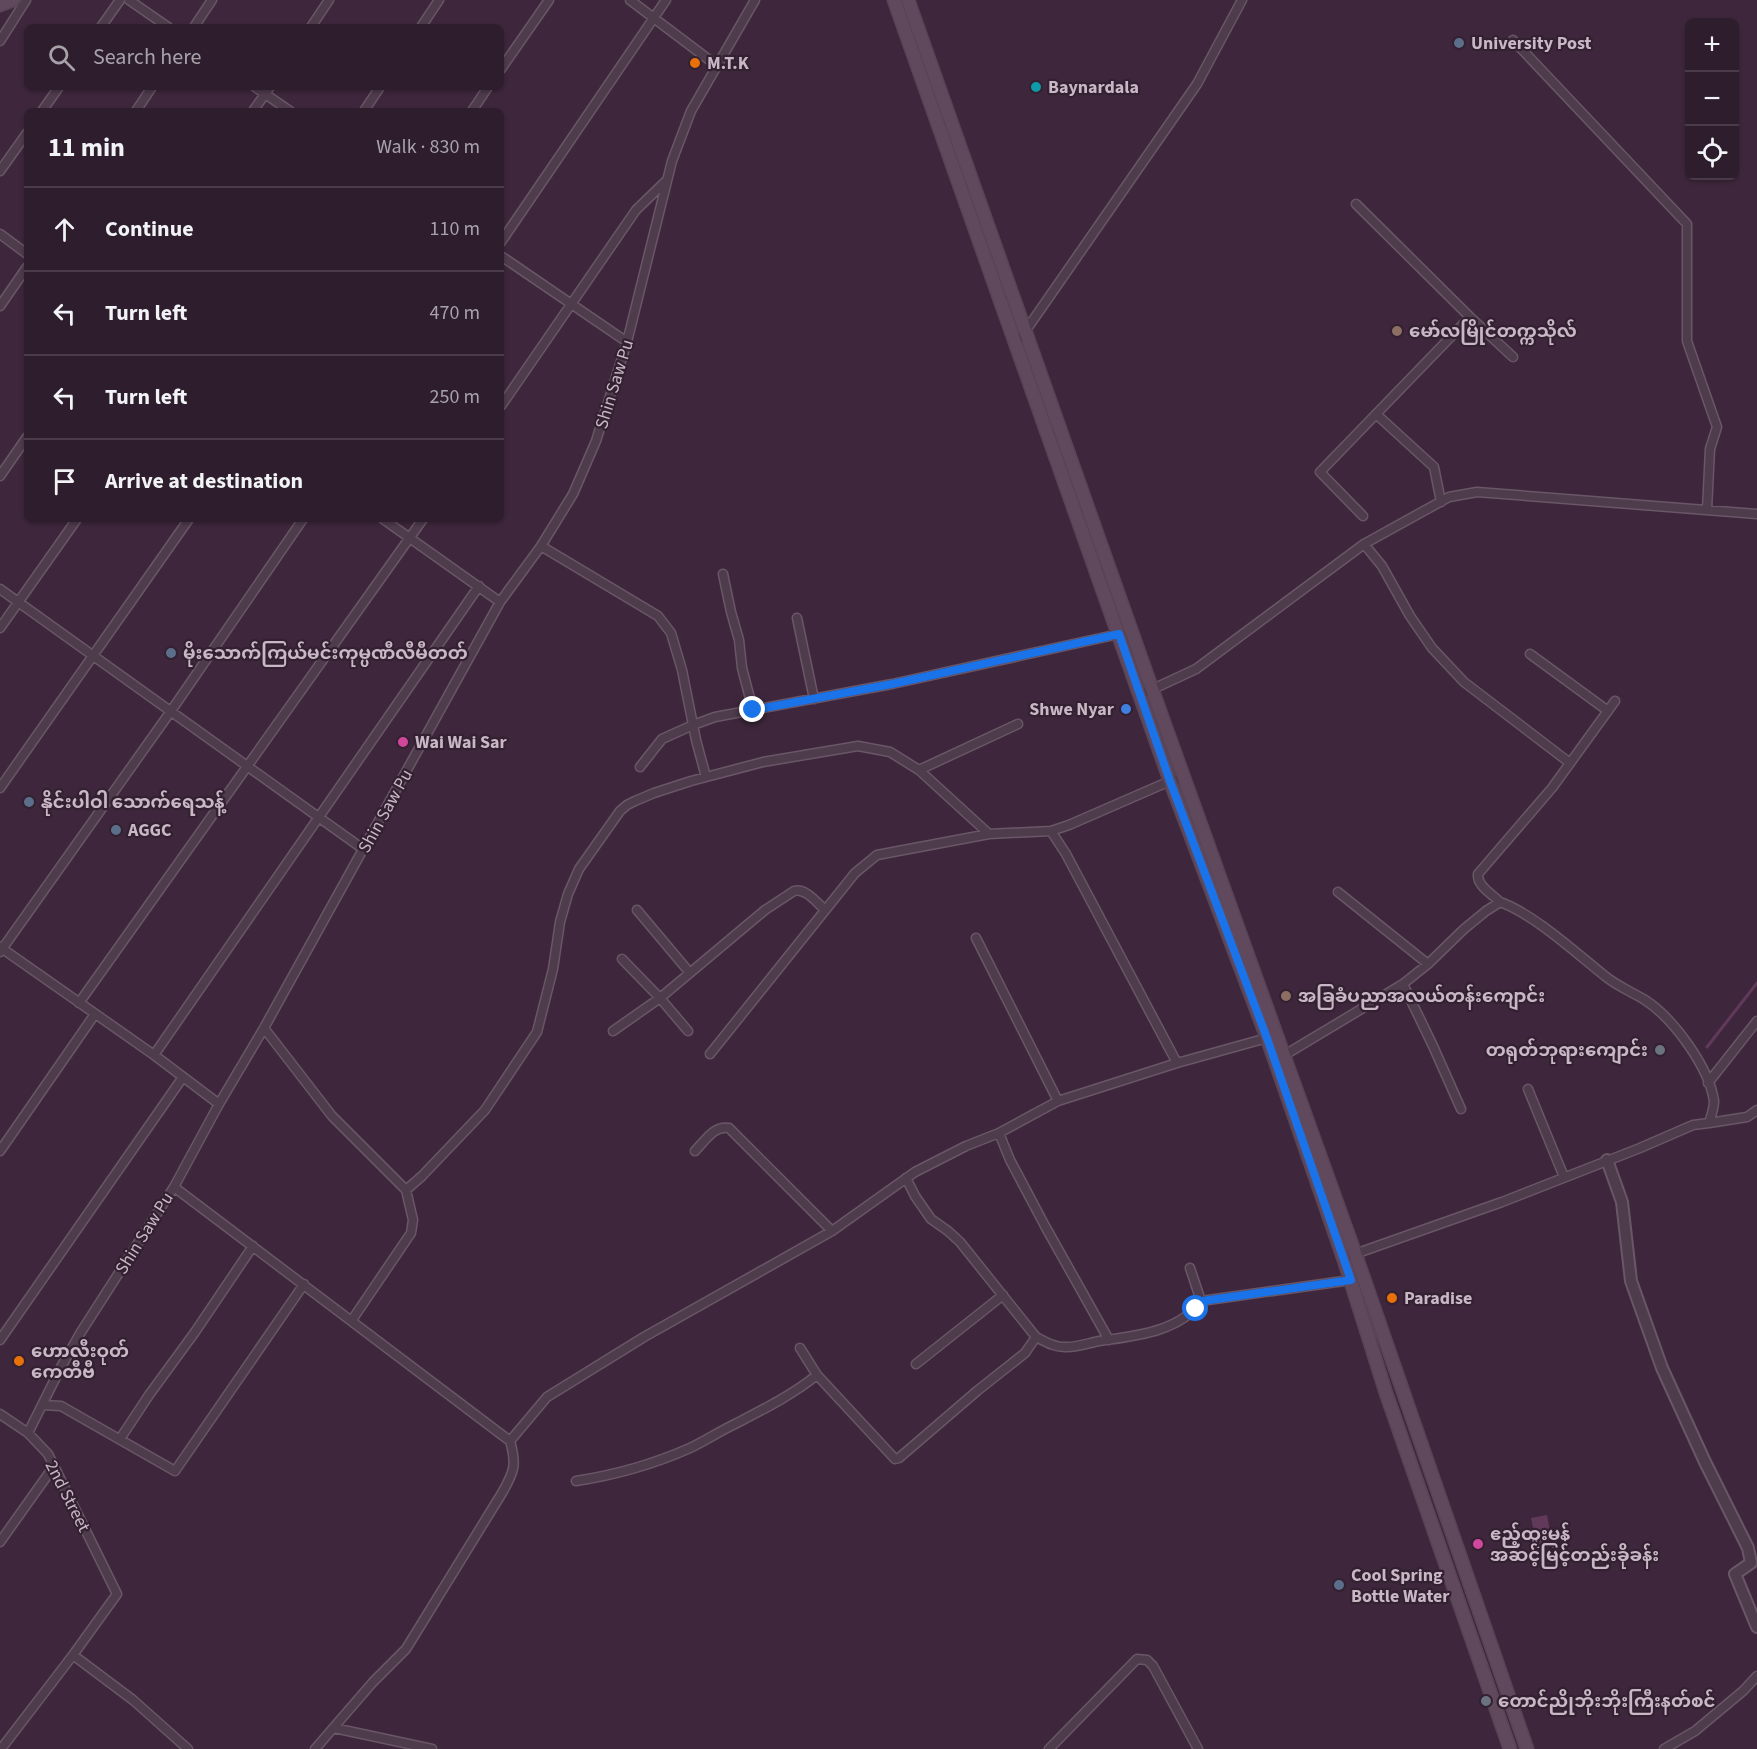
<!DOCTYPE html>
<meta charset="utf-8">
<style>
:root{--surface:#2e1d2d;--page:#362635;--text:#f1f3f6;--muted:#a7a2aa;--line:#493b49}
body{margin:0;font-family:"Source Sans 3","Noto Sans Myanmar",sans-serif;background:var(--page);color:var(--text)}
.controls{position:absolute;right:18px;top:18px;display:grid;overflow:hidden;border-radius:9px;box-shadow:0 2px 4px #0004}
.controls button{width:54px;height:54px;display:grid;place-items:center;padding:0;border:0;border-bottom:2px solid var(--line);background:var(--surface);color:var(--text);font:30px sans-serif}
.stop{position:absolute;width:18px;height:18px;margin:-14px;border:4px solid #1a73e8;border-radius:50%;background:#fff}
.stop.end{background:#1a73e8;border-color:#fff;box-shadow:0 2px 6px #0008}
.list{margin:0;padding:0;list-style:none}
h2{display:flex;justify-content:space-between;align-items:center;height:78px;margin:0;padding:0 24px;font-size:26px}
h2 small{font-size:20px;font-weight:400;color:var(--muted)}
.list li{display:grid;grid-template-columns:39px 1fr auto;gap:18px;align-items:center;box-sizing:border-box;height:84px;padding:0 24px;border-top:2px solid var(--line)}
.list b{display:block;font-size:22px;white-space:nowrap}
.list em{font-size:20px;font-style:normal;color:var(--muted)}
.icon{flex:none;width:33px;height:33px;fill:none;stroke:currentColor;stroke-width:2;stroke-linecap:round;stroke-linejoin:round}
.map{position:relative;flex:none;width:1757px;height:1749px;overflow:hidden}
.search{position:absolute;background:var(--surface);box-shadow:0 2px 4px #0004;left:24px;top:24px;width:480px;height:66px;display:flex;align-items:center;gap:15px;box-sizing:border-box;padding:0 21px;border-radius:9px;color:var(--muted);font-size:22px}
.panel{position:absolute;background:var(--surface);box-shadow:0 2px 4px #0004;left:24px;top:108px;width:480px;height:414px;border-radius:9px}
.map>svg:first-child{display:block}
.water{fill:#60395b}
.lines{fill:none;stroke-linecap:round;stroke-linejoin:round}
.stream{stroke:#60395b;stroke-width:3}
.minor-casing{stroke:#695666;stroke-width:11}
.tertiary-casing{stroke:#695666;stroke-width:14}
.secondary-casing{stroke:#574455;stroke-width:15}
.minor{stroke:#4e3b4c;stroke-width:8}
.tertiary{stroke:#4e3b4c;stroke-width:10}
.secondary{stroke:#61495d;stroke-width:12}
.route{stroke:#1a73e8;stroke-width:8}
.service-dot{fill:#5c6f8a;stroke:#332031;stroke-width:2}
.food-dot{fill:#e8710a;stroke:#332031;stroke-width:2}
.culture-dot{fill:#0f9aa8;stroke:#332031;stroke-width:2}
.education-dot{fill:#8d6e63;stroke:#332031;stroke-width:2}
.shop-dot{fill:#3f7fe0;stroke:#332031;stroke-width:2}
.hotel-dot{fill:#d1479c;stroke:#332031;stroke-width:2}
.worship-dot{fill:#6b7280;stroke:#332031;stroke-width:2}
.labels{text-anchor:middle;stroke-width:4.5;stroke-linejoin:round;paint-order:stroke}
.poi-label{font-size:18px;font-weight:bold;fill:#c9b7c6;stroke:#332031;text-anchor:start}
.street-label{font-size:18px;fill:#c9b7c6;stroke:#332031}
</style>
<div class="map">
<svg width="1757" height="1749" viewBox="0 0 1757 1749">
<rect width="100%" height="100%" fill="#3e273c"/>
<path class="water" d="M 1547,1515 L 1552,1542 L 1537,1545 L 1531,1518 Z"/>
<g class="lines">
<path class="stream" d="M 1707,1047 L 1757,983"/>
<g class="minor-casing">
<path id="minor" d="M 129,0 L 168,27
M 630,0 L 716,65
M 101,27 L 120,0
M 194,27 L 212,0
M 311,27 L 329,0
M 421,27 L 439,0
M 1513,40 L 1687,224 L 1687,341 L 1717,427 L 1710,449 L 1707,510
M 0,41 L 26,0
M 501,69 L 549,0
M 255,87 L 290,111
M 42,111 L 59,87
M 136,111 L 152,87
M 253,111 L 270,87
M 364,111 L 380,87
M 472,111 L 488,87
M 0,171 L 27,133
M 1356,204 L 1470,317 L 1513,357
M 0,234 L 27,254
M 501,242 L 666,0
M 501,256 L 627,342
M 0,306 L 27,267
M 1015,346 L 1197,84 L 1242,0
M 501,406 L 636,210 L 667,180
M 1376,414 L 1434,467 L 1441,502
M 0,476 L 27,437
M 1363,516 L 1320,472 L 1470,317
M 383,519 L 500,602
M 1364,544 L 1382,566 L 1410,616 L 1432,648 L 1464,682 L 1570,763
M 541,546 L 658,616 L 671,633 L 682,670 L 696,740 L 706,777
M 723,574 L 731,612 L 739,640 L 742,668 L 753,710
M 0,589 L 363,849
M 797,618 L 814,699
M 0,628 L 77,519
M 1530,654 L 1608,711
M 1140,695 L 1196,669 L 1364,544 L 1449,497 L 1477,492 L 1757,514
M 640,767 L 662,739 L 693,725 L 715,717 L 892,684 L 1119,634
M 919,770 L 1018,724
M 0,788 L 189,519
M 1051,831 L 1066,854 L 1177,1063
M 1338,892 L 1428,964
M 1500,902 C 1492,894 1477,886 1478,874 L 1552,788 L 1615,701
M 637,910 L 690,973
M 976,938 L 1058,1101
M 0,947 L 154,1055 L 219,1104
M 0,952 L 171,711 L 303,519
M 622,959 L 660,998 L 688,1031
M 1403,984 L 1433,1046 L 1461,1109
M 79,1003 L 423,519
M 264,1028 L 332,1116 L 406,1190 L 413,1220 L 411,1233 L 352,1320
M 613,1031 L 660,998 L 765,910 L 794,891 C 806,888 816,902 825,910
M 710,1054 L 855,873 L 877,855 L 989,834 L 1051,831 L 1069,825 L 1170,781 L 1185,778
M 154,1055 L 479,586
M 1283,1056 L 1403,984 L 1428,964 L 1464,929 L 1486,911 L 1500,902 C 1534,914 1576,953 1605,976 C 1617,986 1632,992 1645,1000 C 1673,1018 1709,1067 1714,1101 C 1714,1108 1711,1117 1709,1123 L 1693,1125 L 1640,1148 L 1502,1202 L 1352,1255
M 1708,1083 L 1757,1021
M 1528,1089 L 1564,1177
M 1709,1123 L 1747,1117 L 1757,1110
M 999,1133 L 1010,1160 L 1045,1226 L 1109,1340
M 0,1151 L 95,1014
M 695,1151 C 705,1141 714,1125 729,1128 L 832,1231
M 906,1178 L 915,1196 L 931,1219 L 948,1231 L 960,1242 L 1036,1337 C 1046,1342 1056,1348 1067,1347 C 1078,1347 1089,1343 1099,1341 C 1134,1336 1180,1332 1201,1301 L 1190,1268
M 174,1187 L 510,1441 C 517,1465 514,1472 502,1493 L 406,1649 L 373,1682 L 315,1749
M 406,1190 L 422,1176 L 485,1110 L 537,1032 L 553,969 L 560,922 L 568,894 L 579,869 L 620,811 L 627,805 L 635,801 L 654,793 L 691,781 L 763,762 L 858,746 L 890,752 L 919,770 L 989,834
M 1201,1301 L 1351,1280
M 0,1340 L 183,1077
M 800,1348 L 817,1375 L 895,1459 L 899,1458 L 977,1391 L 1025,1353 L 1036,1337
M 916,1364 L 1003,1295
M 42,1405 L 61,1406 L 175,1471 L 304,1284
M 0,1414 L 28,1433 L 48,1454 L 117,1594 L 73,1655 L 1,1749
M 28,1433 L 61,1367 L 81,1332 L 174,1187 L 219,1104 L 264,1028 L 500,602 L 541,546 L 573,494 L 596,441 L 627,342 L 672,161 L 691,111 L 755,0
M 120,1439 L 149,1395 L 195,1332 L 253,1246
M 510,1441 L 547,1397 L 644,1337 L 832,1231 L 915,1172 L 966,1146 L 999,1133 L 1058,1101 L 1177,1063 L 1267,1038
M 576,1481 C 615,1475 654,1464 690,1448 C 705,1441 720,1431 735,1424 C 764,1409 792,1395 817,1375
M 0,1542 L 54,1466
M 73,1655 L 133,1700 L 188,1749
M 334,1728 L 432,1749
M 1049,1749 L 1137,1659 L 1147,1660 L 1153,1666 L 1198,1749
M 1664,1749 L 1695,1731 L 1743,1691 L 1757,1676"/>
</g>
<g class="tertiary-casing">
<path id="tertiary" d="M 1607,1160 L 1622,1202 L 1631,1281 L 1662,1368 L 1705,1462 L 1748,1548 L 1751,1563 L 1735,1574 L 1757,1627"/>
</g>
<g class="secondary-casing">
<path id="secondary" d="M 894,0 L 1170,781 L 1267,1038 L 1344,1260 L 1386,1393 L 1510,1749
M 908,0 L 1152,689 L 1355,1253 L 1527,1749
M 0,5 L 13,0"/>
</g>
<use href="#minor" class="minor"/>
<use href="#tertiary" class="tertiary"/>
<use href="#secondary" class="secondary"/>
</g>
<g class="lines">
<path class="route" d="M 753,710 L 892,684 L 1119,634 L 1170,781 L 1267,1038 L 1351,1280 L 1202,1301 L 1196,1309"/>
</g>
<g class="service-dot">
<circle cx="1459" cy="43" r="6"/>
<circle cx="171" cy="653" r="6"/>
<circle cx="29" cy="802" r="6"/>
<circle cx="116" cy="830" r="6"/>
<circle cx="1339" cy="1585" r="6"/>
</g>
<g class="food-dot">
<circle cx="695" cy="63" r="6"/>
<circle cx="1392" cy="1298" r="6"/>
<circle cx="19" cy="1361" r="6"/>
</g>
<circle class="culture-dot" cx="1036" cy="87" r="6"/>
<g class="education-dot">
<circle cx="1397" cy="331" r="6"/>
<circle cx="1286" cy="996" r="6"/>
</g>
<circle class="shop-dot" cx="1126" cy="709" r="6"/>
<g class="hotel-dot">
<circle cx="403" cy="742" r="6"/>
<circle cx="1478" cy="1544" r="6"/>
</g>
<g class="worship-dot">
<circle cx="1660" cy="1050" r="6"/>
<circle cx="1486" cy="1701" r="6"/>
</g>
<g class="labels">
<g class="poi-label">
<text x="1471" y="49">University Post</text>
<text x="707" y="69">M.T.K</text>
<text x="1048" y="93">Baynardala</text>
<text x="1409" y="337">မော်လမြိုင်တက္ကသိုလ်</text>
<text x="183" y="659">မိုးသောက်ကြယ်မင်းကုမ္ပဏီလီမီတတ်</text>
<text x="1114" y="715" text-anchor="end">Shwe Nyar</text>
<text x="415" y="748">Wai Wai Sar</text>
<text x="41" y="808">နိုင်းပါဝါ သောက်ရေသန့်</text>
<text x="128" y="836">AGGC</text>
<text x="1298" y="1002">အခြခံပညာအလယ်တန်းကျောင်း</text>
<text x="1648" y="1056" text-anchor="end">တရုတ်ဘုရားကျောင်း</text>
<text x="1404" y="1304">Paradise</text>
<text x="31" y="1357">ဟောလီးဝုတ်<tspan x="31" dy="21">ကေတီဗီ</tspan></text>
<text x="1490" y="1540">ဧည့်ထူးမွန်<tspan x="1490" dy="21">အဆင့်မြင့်တည်းခိုခန်း</tspan></text>
<text x="1351" y="1581">Cool Spring<tspan x="1351" dy="21">Bottle Water</tspan></text>
<text x="1498" y="1707">တောင်ညိုဘိုးဘိုးကြီးနတ်စင်</text>
</g>
<g class="street-label">
<text transform="translate(614 384) rotate(-73)" y="6">Shin Saw Pu</text>
<text transform="translate(385 811) rotate(-61)" y="6">Shin Saw Pu</text>
<text transform="translate(144 1233) rotate(-58)" y="6">Shin Saw Pu</text>
<text transform="translate(68 1496) rotate(63)" y="6">2nd Street</text>
</g>
</g>
</svg>
<div class="controls">
<button>+</button>
<button>−</button>
<button><svg class="icon" aria-label="locate" viewBox="0 0 24 24"><circle cx="12" cy="12" r="6"/><path d="M12 2v4M12 18v4M2 12h4M18 12h4"/></svg></button>
</div>
<div class="stop" style="left:1196px;top:1309px"></div>
<div class="stop end" style="left:753px;top:710px"></div>
<div class="search"><svg class="icon" aria-label="search" viewBox="0 0 24 24"><circle cx="10" cy="10" r="6"/><path d="M15 15l6 6"/></svg>Search here</div>
<section class="panel">
<h2>11 min<small>Walk · 830 m</small></h2>
<ul class="list">
<li><svg class="icon" aria-label="ahead" viewBox="0 0 24 24"><path d="M12 20V5M6 11l6-6 6 6"/></svg><div><b>Continue</b></div><em>110 m</em></li>
<li><svg class="icon" aria-label="left" viewBox="0 0 24 24"><path d="M17 20v-9H6M10 6l-5 5 5 5"/></svg><div><b>Turn left</b></div><em>470 m</em></li>
<li><svg class="icon" aria-label="left" viewBox="0 0 24 24"><path d="M17 20v-9H6M10 6l-5 5 5 5"/></svg><div><b>Turn left</b></div><em>250 m</em></li>
<li><svg class="icon" aria-label="arrive" viewBox="0 0 24 24"><path d="M6 21V4h12l-3 4 3 4H6"/></svg><div><b>Arrive at destination</b></div></li>
</ul>
</section>
</div>
